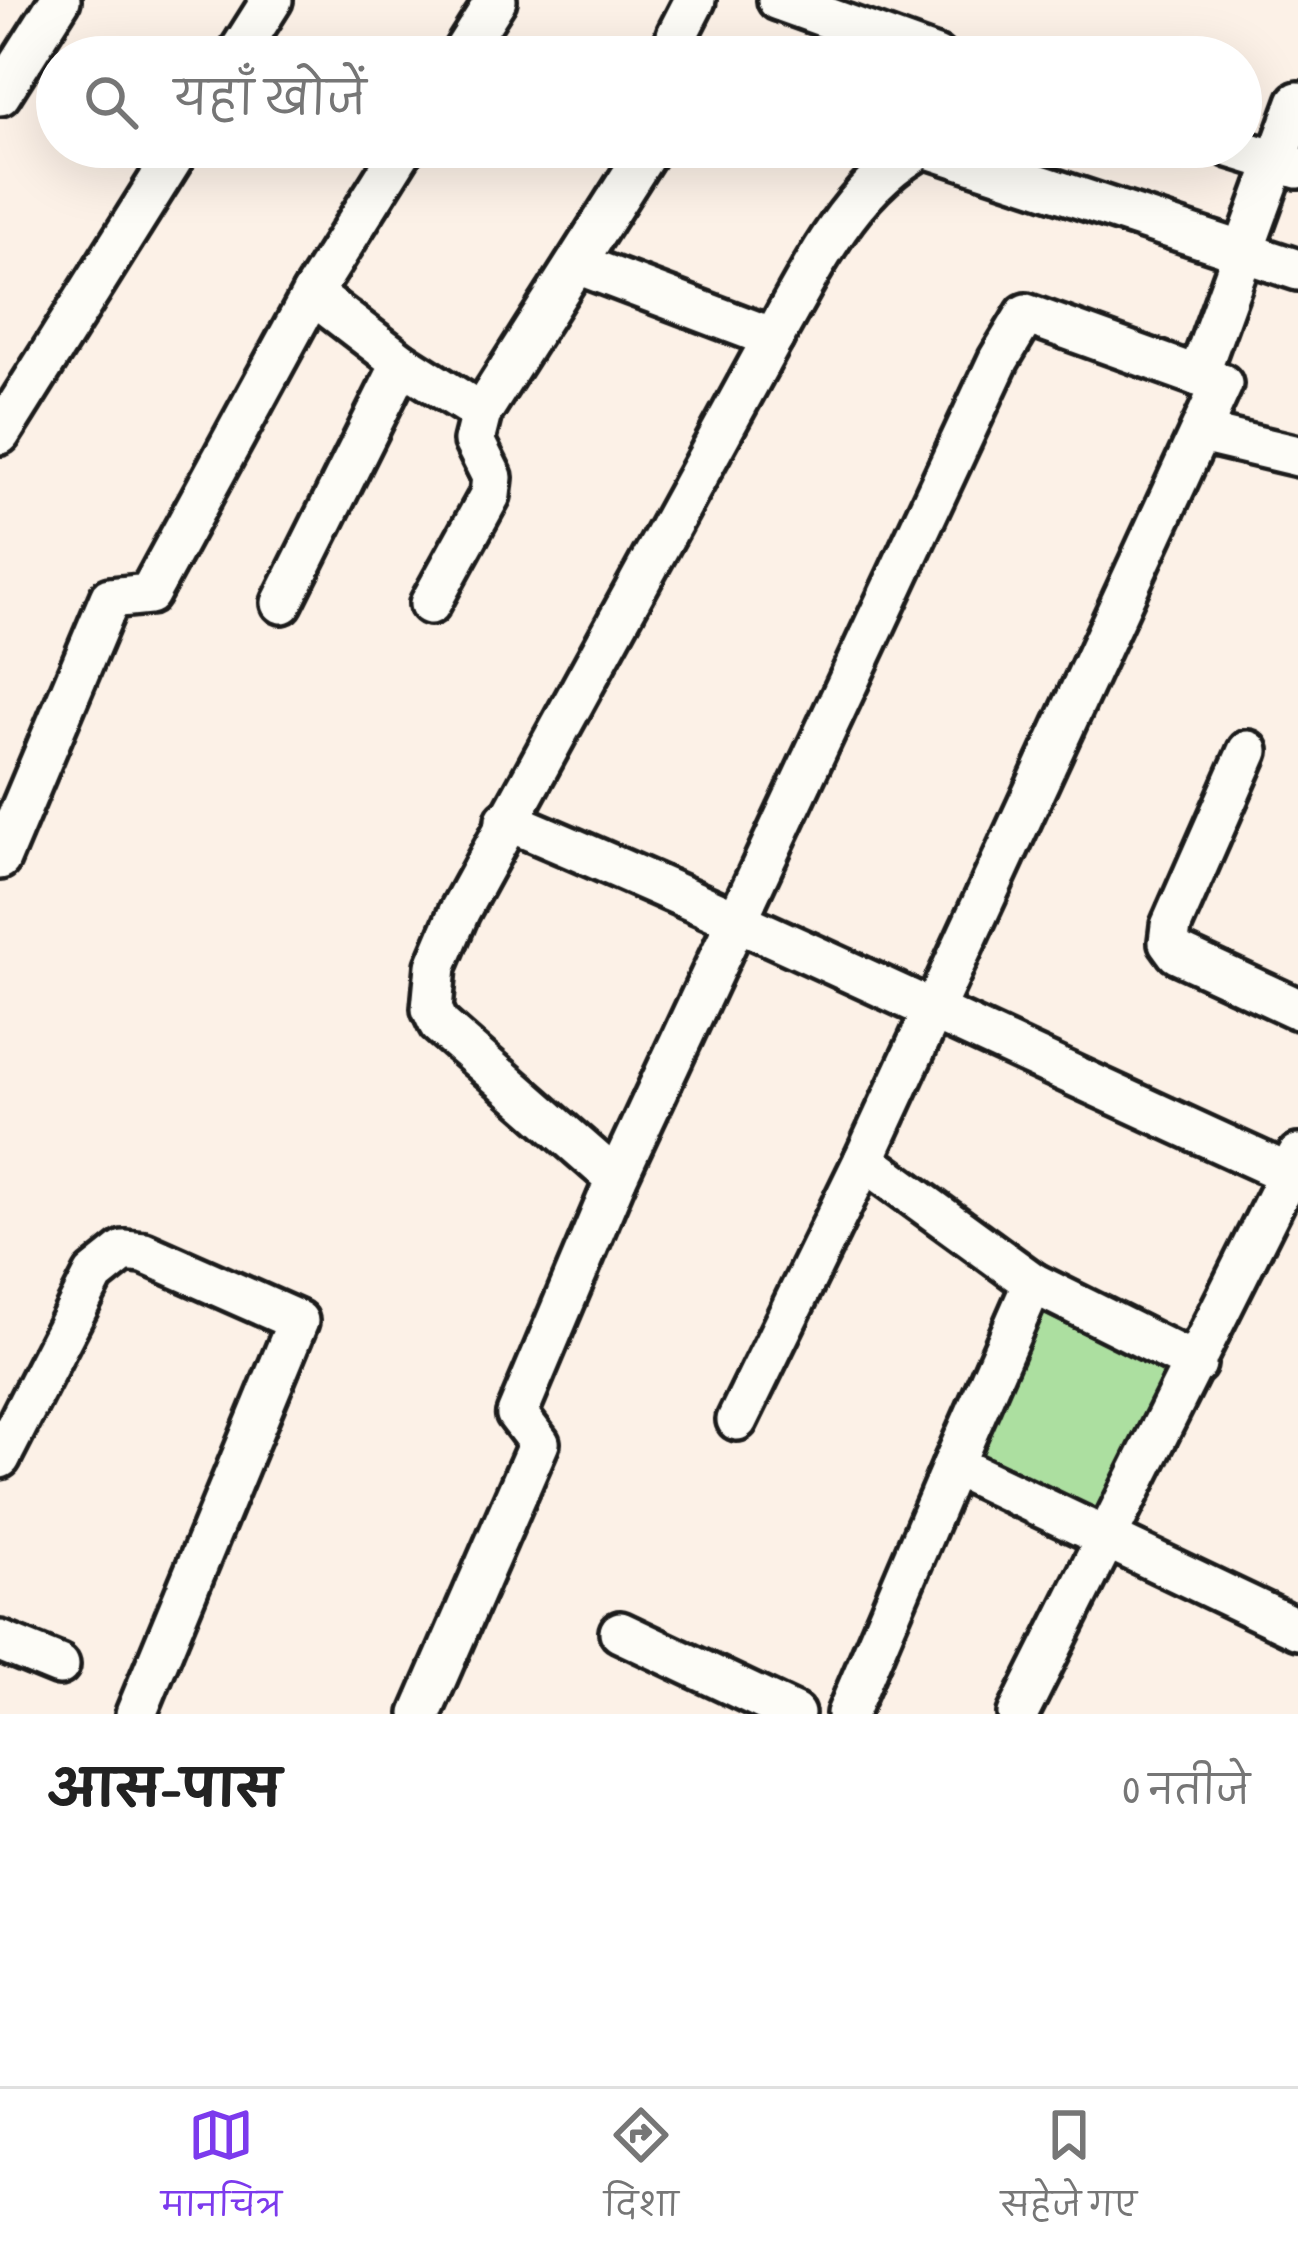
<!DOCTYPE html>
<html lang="hi">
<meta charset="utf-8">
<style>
:root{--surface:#fff;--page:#f2f2f2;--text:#222;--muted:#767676;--line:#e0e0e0;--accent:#7c3aed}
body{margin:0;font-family:"Patrick Hand","Playpen Sans Deva",sans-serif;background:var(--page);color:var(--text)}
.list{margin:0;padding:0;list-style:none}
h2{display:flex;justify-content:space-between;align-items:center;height:156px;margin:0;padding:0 48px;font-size:51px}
h2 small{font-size:39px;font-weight:400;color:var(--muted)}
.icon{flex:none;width:66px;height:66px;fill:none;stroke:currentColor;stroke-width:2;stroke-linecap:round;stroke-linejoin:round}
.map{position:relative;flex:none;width:1298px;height:1714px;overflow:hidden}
.search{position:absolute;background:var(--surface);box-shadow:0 12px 48px #0002;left:36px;right:36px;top:36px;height:132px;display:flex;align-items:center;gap:30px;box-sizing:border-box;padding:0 42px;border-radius:66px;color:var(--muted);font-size:45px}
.sheet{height:372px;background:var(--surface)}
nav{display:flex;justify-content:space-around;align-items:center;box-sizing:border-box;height:168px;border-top:3px solid var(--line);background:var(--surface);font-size:33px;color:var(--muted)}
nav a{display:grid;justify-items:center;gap:6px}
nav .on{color:var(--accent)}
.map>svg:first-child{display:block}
</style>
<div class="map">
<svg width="1298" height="1714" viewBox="0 0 1298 1714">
<rect width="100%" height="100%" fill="#fcf1e7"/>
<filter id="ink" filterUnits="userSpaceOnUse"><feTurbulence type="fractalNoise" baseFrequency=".00833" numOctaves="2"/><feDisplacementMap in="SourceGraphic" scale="24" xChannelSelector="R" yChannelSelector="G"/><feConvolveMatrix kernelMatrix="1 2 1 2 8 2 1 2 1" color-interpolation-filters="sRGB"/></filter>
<g filter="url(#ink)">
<path fill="#acdfa0" stroke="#647e5e" stroke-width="3" d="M 1036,1310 L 1171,1375 L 1096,1515 L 972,1460 Z"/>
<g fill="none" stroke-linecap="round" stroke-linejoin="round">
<defs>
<g id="minor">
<path d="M 778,0 L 936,57"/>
<path d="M 236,57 L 272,0"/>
<path d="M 460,57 L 496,0"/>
<path d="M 687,57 L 677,35 L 695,0"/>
<path d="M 0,95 L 60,0"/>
<path d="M 925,147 L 1298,270"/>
<path d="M 1230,147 L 1298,168"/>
<path d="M 580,265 L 773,338 L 459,912 L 436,966 L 432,1009 L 439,1024 L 616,1179"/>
<path d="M 312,294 L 402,363 L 481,413"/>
<path d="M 773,338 C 813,268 851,185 924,147"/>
<path d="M 1201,433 L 1298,456"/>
<path d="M 0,434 L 180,147"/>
<path d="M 282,603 L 402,363"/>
<path d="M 430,604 L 490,495 L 492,477 L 474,441 L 481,413 L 650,147"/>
<path d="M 1248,751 L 1171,926 L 1169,942 L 1177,953 L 1298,1009"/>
<path d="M 506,820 C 773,932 1034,1059 1298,1178"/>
<path d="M 0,859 L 110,598 L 149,594 L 312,294 L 404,147"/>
<path d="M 864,1160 L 1033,1283"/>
<path d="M 1196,1364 L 1033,1283 L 953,1465 L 1298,1629"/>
<path d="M 737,1420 L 864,1160 L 1222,384 L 1198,376 L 1298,102"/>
<path d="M 0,1458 L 94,1275 L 124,1251 L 144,1253 L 298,1321 L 136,1714"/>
<path d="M 620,1632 L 794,1714"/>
<path d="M 0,1641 L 59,1665"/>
<path d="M 421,1714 L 539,1443 L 517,1414 L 616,1179 L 999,359 L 1026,314 L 1198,376"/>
<path d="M 847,1714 L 953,1465"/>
<path d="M 1018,1714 L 1298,1155"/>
</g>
</defs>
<use href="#minor" stroke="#1c1c1c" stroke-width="48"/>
<use href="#minor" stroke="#fdfcf7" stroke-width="39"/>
</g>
</g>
</svg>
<div class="search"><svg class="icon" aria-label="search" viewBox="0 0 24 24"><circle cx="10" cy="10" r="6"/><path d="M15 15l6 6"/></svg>यहाँ खोजें</div>
</div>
<section class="sheet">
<h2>आस-पास<small>0 नतीजे</small></h2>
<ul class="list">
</ul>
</section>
<nav>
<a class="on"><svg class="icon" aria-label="map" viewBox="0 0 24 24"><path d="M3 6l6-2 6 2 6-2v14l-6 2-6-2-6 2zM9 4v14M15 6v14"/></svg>मानचित्र</a>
<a><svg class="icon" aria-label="directions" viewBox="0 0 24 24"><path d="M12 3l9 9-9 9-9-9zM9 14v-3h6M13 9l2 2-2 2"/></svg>दिशा</a>
<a><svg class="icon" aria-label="saved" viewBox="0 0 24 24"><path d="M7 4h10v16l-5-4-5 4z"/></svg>सहेजे गए</a>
</nav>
